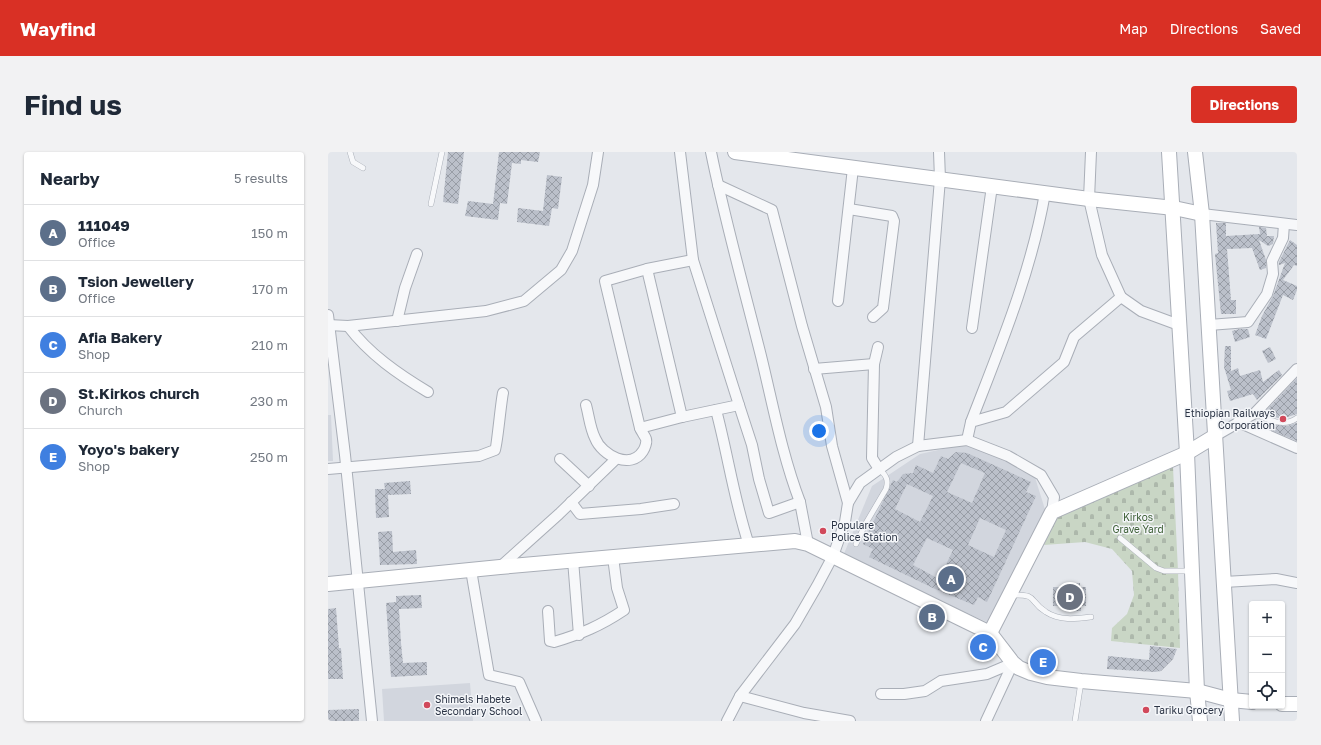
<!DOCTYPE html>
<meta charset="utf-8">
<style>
:root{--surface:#fff;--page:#f2f2f3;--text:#1f2937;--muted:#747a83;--line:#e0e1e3;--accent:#d93025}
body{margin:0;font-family:"Golos Text",sans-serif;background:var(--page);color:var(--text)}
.controls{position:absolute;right:12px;bottom:12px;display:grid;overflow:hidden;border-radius:4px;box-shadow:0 1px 3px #0004}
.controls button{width:36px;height:36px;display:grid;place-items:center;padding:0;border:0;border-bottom:1px solid var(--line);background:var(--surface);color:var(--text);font:20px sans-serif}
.you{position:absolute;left:491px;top:279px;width:14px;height:14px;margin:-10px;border:3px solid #fff;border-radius:50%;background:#1a73e8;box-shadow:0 0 0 6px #1a73e833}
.badge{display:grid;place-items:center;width:26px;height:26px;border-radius:50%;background:var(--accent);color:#fff;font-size:13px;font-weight:700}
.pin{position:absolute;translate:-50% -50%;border:2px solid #fff;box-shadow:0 1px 4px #0006}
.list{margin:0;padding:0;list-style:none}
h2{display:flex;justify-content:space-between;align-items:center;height:52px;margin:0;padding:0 16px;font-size:17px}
h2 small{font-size:13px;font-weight:400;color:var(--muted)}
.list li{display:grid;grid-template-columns:26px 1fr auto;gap:12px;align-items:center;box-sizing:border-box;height:56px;padding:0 16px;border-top:1px solid var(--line)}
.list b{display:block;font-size:15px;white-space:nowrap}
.list p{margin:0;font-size:13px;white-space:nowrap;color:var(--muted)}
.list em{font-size:13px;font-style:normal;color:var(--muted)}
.icon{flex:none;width:22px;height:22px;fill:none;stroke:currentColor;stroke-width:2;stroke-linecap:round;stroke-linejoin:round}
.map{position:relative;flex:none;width:969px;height:569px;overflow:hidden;border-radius:4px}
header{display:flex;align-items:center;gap:24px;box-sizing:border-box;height:56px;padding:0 20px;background:var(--accent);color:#fff}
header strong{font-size:19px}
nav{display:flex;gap:22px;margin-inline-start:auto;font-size:14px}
.intro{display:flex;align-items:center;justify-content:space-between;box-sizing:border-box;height:96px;padding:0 24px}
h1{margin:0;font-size:28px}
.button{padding:10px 18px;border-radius:4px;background:var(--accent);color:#fff;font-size:14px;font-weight:700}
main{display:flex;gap:24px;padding:0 24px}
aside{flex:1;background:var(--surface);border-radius:4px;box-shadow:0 1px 3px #0004}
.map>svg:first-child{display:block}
</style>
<header>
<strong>Wayfind</strong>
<nav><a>Map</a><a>Directions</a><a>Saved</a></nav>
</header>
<div class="intro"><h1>Find us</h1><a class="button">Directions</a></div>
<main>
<aside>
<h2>Nearby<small>5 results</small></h2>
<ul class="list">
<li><span class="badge" style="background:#5c6f8a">A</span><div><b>111049</b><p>Office</p></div><em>150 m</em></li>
<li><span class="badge" style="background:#5c6f8a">B</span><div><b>Tsion Jewellery</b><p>Office</p></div><em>170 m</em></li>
<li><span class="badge" style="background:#3f7fe0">C</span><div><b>Afia Bakery</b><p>Shop</p></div><em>210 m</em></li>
<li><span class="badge" style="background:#6b7280">D</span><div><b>St.Kirkos church</b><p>Church</p></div><em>230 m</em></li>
<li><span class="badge" style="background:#3f7fe0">E</span><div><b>Yoyo's bakery</b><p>Shop</p></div><em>250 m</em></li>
</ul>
</aside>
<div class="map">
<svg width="969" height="569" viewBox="0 0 969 569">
<defs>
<pattern id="cemetery-stones" width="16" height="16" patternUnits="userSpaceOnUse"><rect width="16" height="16" fill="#c9d6c5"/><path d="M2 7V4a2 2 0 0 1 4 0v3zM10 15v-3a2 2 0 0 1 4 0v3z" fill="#adb8ab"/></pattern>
<pattern id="building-cross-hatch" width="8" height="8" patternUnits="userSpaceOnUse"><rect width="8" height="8" fill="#bbc0ca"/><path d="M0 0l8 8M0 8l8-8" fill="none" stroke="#989da6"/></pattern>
</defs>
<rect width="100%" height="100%" fill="#e4e7ec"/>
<g fill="#d2d6de">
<path d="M 0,263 L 3,263 L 5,309 L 0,309 Z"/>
<path d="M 642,291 L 706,322 L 719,364 L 663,472 L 515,404 L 544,334 L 592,302 Z"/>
<path d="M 142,531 L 145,569 L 56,569 L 54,537 Z"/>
</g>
<path fill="url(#cemetery-stones)" d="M 845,315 L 850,419 L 852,496 L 783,489 L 784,476 L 799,462 L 806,443 L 804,419 L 784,397 L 757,390 L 716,393 L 729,366 Z"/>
<g fill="url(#building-cross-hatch)" fill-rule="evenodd">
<path d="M 120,0 L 136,0 L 130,52 L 115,50 Z"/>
<path d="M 171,0 L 212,0 L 210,10 L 193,8 L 193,12 L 184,11 L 179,52 L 172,51 L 170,68 L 137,64 L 140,49 L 165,52 Z"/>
<path d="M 219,23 L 234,25 L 230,57 L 224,56 L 221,74 L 189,70 L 190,56 L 215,59 Z"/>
<path d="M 888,71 L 898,71 L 898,84 L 932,82 L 931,75 L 938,76 L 939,84 L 946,84 L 945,92 L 940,94 L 931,88 L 938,108 L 938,116 L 932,118 L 924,96 L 899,97 L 903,148 L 908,148 L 908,162 L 893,162 L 887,102 L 890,101 Z"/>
<path d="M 962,88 L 969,93 L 969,114 L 966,113 L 955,128 L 969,134 L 969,138 L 965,148 L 955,143 L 938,187 L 927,183 L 934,164 L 945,144 L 957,111 L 951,113 L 951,110 Z"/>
<path d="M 911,177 L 920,177 L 922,185 L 907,190 L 904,179 Z"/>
<path d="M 897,194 L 903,194 L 903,219 L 910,216 L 912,224 L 932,218 L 935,230 L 951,218 L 954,223 L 929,248 L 925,242 L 902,249 L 899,239 L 903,238 L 896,215 Z"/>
<path d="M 942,195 L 948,207 L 940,211 L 934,199 Z"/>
<path d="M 969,226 L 969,262 L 953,267 L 940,263 L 939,258 Z"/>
<path d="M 969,271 L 969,289 L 943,278 L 942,272 L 959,274 Z"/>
<path d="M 628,300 L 639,301 L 703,330 L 698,340 L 708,344 L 659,450 L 650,445 L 646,453 L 607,437 L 541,405 L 545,397 L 535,392 L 565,328 L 569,330 L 575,322 L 585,321 L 588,313 L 605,321 L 613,304 L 620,307 ZM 633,311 L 657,321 L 644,351 L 619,340 ZM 579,332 L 605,344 L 592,370 L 567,357 ZM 652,366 L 678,378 L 666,405 L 640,393 ZM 599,386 L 625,398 L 611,427 L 585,413 Z"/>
<path d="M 82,329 L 83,342 L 60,343 L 61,365 L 48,366 L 47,337 L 57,337 L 56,331 Z"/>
<path d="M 64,379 L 65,400 L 88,398 L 89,412 L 52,413 L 50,380 Z"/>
<path d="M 740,431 L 752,431 L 752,435 L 758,435 L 758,454 L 753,454 L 753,459 L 742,459 L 742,454 L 725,454 L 725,435 L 740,435 Z"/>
<path d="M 93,443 L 94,456 L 71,457 L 73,491 L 75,511 L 99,510 L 99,523 L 63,525 L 58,451 L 68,450 L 68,444 Z"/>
<path d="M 8,456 L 11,496 L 13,496 L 15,527 L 0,527 L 0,457 Z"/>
<path d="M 822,494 L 849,497 L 845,507 L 833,519 L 827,520 L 779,517 L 780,504 L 821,508 Z"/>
<path d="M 31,557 L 31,569 L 0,569 L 0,558 Z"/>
</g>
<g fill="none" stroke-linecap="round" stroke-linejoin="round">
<defs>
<g id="lane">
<path d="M 22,0 L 25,10 L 35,16"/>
<path d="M 103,52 L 114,0"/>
<path d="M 927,261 C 939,268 956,276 969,266"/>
<path d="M 792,386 L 828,416 L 836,419 L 864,419"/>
<path d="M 528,392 L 538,371 L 558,337 C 561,328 558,323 551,317"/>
<path d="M 684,443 C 711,442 700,449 718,460 C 732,469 747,467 763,465"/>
<path d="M 747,569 L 753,530"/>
</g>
<g id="street">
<path d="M 383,0 C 397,69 416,136 433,204 C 445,253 454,303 472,350"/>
<path d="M 390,33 L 444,58 L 474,174 L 498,255 L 504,294 L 520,351"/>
<path d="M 521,57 L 564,64 L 566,69 L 555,156 L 545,165"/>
<path d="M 874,62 L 969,73"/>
<path d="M 319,117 L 354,265"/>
<path d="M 793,145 L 813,159 L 851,173"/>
<path d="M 510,149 L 525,16"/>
<path d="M 0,163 L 17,303 L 44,569"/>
<path d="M 69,169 L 77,136 L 89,102"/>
<path d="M 0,173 L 20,174 L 158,159 L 196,149 L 233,118 L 244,99 L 265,33 L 270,0"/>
<path d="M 881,173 L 920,170 L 939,142 L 945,122 L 944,109 L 955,86 L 956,72"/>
<path d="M 20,174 C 41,202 70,222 100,240"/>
<path d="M 644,176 L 664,34"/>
<path d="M 550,195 L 546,212 L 544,306 L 551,317"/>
<path d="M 486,217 L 546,212"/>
<path d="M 258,253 C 261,264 262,276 267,286 C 274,304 303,318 315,299 C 317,296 319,290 318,287 C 317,284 313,279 312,276 L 277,129 L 319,117 L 365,108"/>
<path d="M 411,253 L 424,293 L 431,327 L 441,361 L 472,350 L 480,392"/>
<path d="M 388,258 C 400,303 406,348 421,393"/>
<path d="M 643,270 C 672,195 703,121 717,41"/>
<path d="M 910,270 L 969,296"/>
<path d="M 312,276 L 354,265 L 411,253 L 365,108 L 352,0"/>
<path d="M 887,284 L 927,261 L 969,217"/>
<path d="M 639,288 L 643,270 L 678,260 L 736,210 L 746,185 L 793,145 L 774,103 L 761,47 L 763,0"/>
<path d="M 590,294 L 612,27 L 611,0"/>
<path d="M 232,307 L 261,334"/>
<path d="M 0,317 L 151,304 L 167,298 C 169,295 173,249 175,241"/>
<path d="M 243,350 L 252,362 L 313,357 L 346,352"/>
<path d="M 245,408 L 251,483"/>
<path d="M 172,415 L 231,362 L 288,307"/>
<path d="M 143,418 L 161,523 L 191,530 L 208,569"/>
<path d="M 896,430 L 948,427 L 969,431"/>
<path d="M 220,459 L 222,489 L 226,490 C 253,482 272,474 296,458 L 289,436 L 285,405"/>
<path d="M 553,542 L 576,542 L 597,539 L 613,529 L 659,522 L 685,511"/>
<path d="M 412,544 L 476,561 L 522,569"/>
<path d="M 399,569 L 412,544 L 467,472 L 489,434 L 505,404 L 517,370 L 520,351 L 532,331 L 568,305 L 590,294 L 639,288 L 680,304 L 713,323 L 726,345 L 724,360"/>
<path d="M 658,569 L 685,511"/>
</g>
<g id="secondary">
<path d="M 407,0 L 761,47 L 846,56 L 874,62"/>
<path d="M 841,0 L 859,301 L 869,539 L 872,569"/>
<path d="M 867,0 L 874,62 L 904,569"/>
<path d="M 0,432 L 172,415 L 467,389 L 480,392 L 662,481 L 685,511 L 691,516 L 703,521 L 719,525 L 753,529 L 869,539 L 903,548 L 924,550"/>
<path d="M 662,481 L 724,360 L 859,301 L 887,284"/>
<path d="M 954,552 L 969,552"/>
</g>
</defs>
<use href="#lane" stroke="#a9aeb7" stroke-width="6"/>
<use href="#street" stroke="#a9aeb7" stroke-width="12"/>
<use href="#secondary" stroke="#a9aeb7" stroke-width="16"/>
<use href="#lane" stroke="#f7f8fa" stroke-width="5"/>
<use href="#street" stroke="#f7f8fa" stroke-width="10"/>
<use href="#secondary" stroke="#fff" stroke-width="14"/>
</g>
<g fill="#d1495b" stroke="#f4f6f9" stroke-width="1.5">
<circle cx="955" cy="267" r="4"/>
<circle cx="495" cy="379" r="4"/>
<circle cx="99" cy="553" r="4"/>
<circle cx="818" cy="558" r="4"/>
</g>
<g text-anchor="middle" stroke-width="3" stroke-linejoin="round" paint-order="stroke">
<g font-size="10" fill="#2b3445" stroke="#f4f6f9" text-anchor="start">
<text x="947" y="265" text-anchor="end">Ethiopian Railways<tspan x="947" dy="12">Corporation</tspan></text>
<text x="503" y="377">Populare<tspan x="503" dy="12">Police Station</tspan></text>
<text x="107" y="551">Shimels Habete<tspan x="107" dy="12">Secondary School</tspan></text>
<text x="826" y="562">Tariku Grocery</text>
</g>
<g font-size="10" fill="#3f6138" stroke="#f4f6f9">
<text x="810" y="369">Kirkos<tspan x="810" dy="12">Grave Yard</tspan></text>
</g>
</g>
</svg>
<div class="controls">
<button>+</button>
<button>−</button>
<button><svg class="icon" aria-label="locate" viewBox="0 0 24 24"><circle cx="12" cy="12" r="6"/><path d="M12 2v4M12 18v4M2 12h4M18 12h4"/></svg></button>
</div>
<div class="you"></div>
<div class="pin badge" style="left:623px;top:427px;background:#5c6f8a">A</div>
<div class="pin badge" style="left:604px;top:465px;background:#5c6f8a">B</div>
<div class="pin badge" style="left:655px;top:495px;background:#3f7fe0">C</div>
<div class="pin badge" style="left:742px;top:445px;background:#6b7280">D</div>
<div class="pin badge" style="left:715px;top:510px;background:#3f7fe0">E</div>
</div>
</main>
